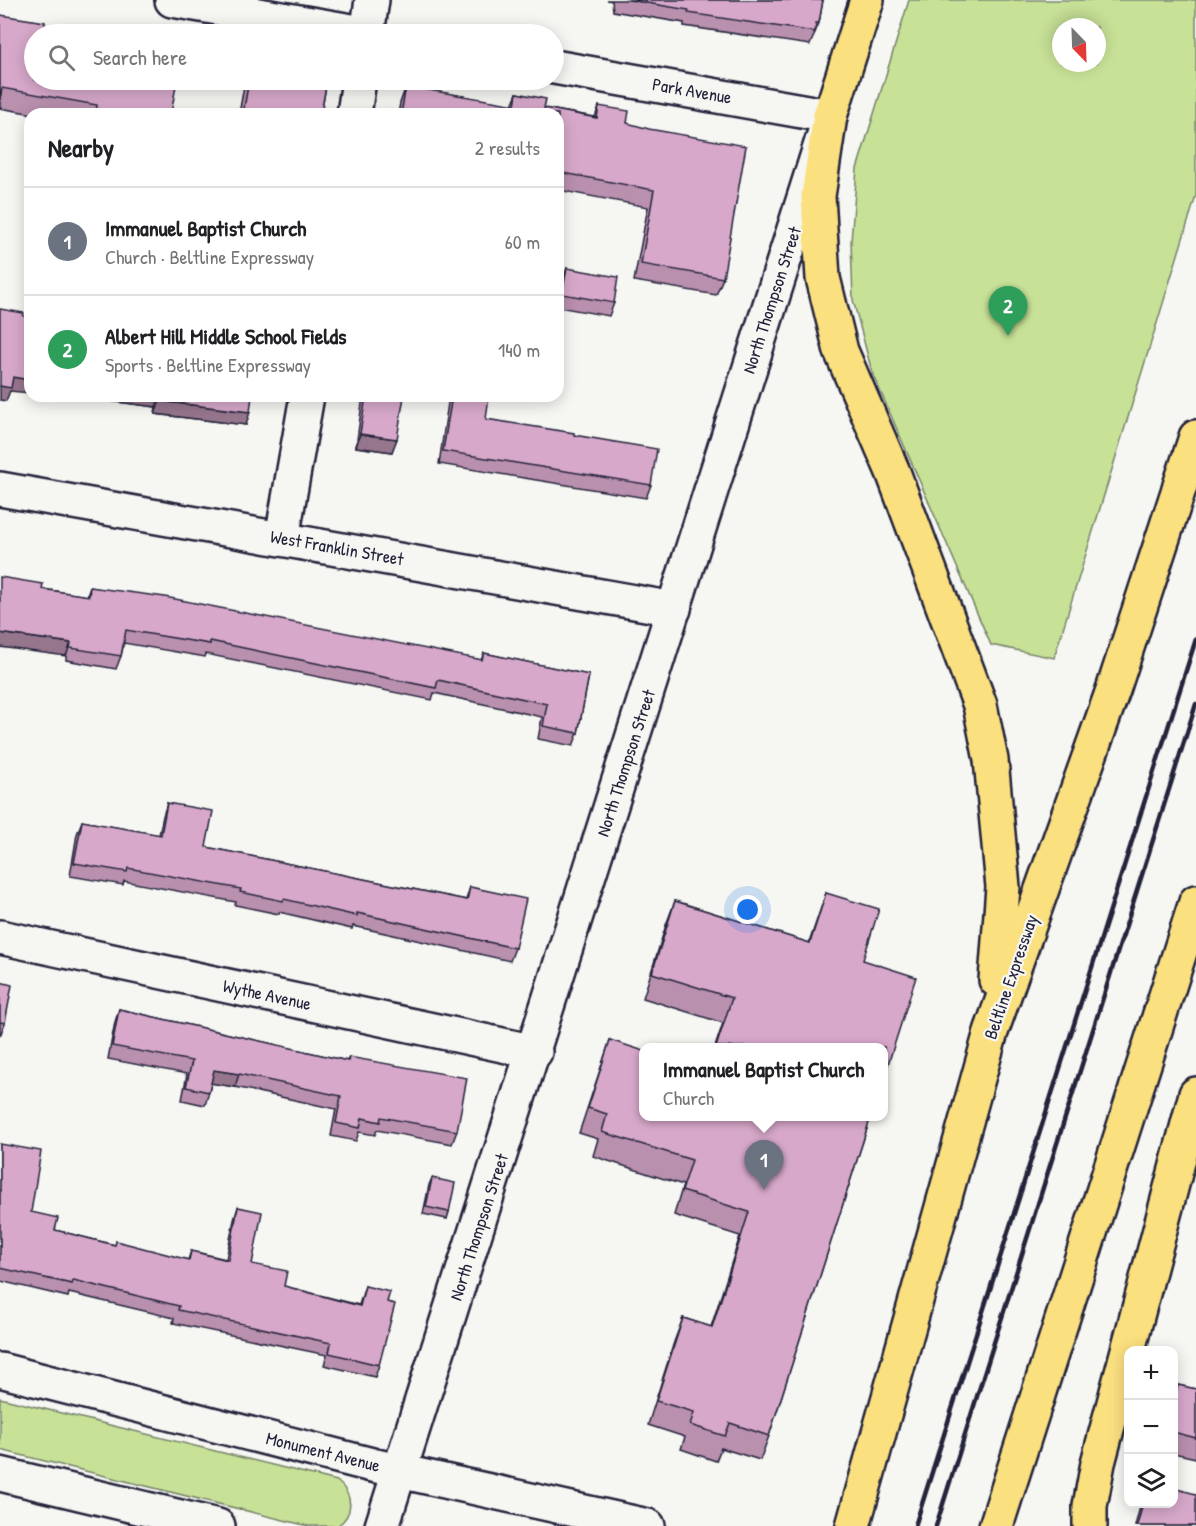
<!DOCTYPE html>
<meta charset="utf-8">
<style>
:root{--surface:#fff;--page:#f2f2f2;--text:#202124;--muted:#757577;--line:#e0e0e0;--accent:#1a73e8}
body{margin:0;font-family:"Patrick Hand",sans-serif;background:var(--page);color:var(--text)}
.controls{position:absolute;right:18px;bottom:18px;display:grid;overflow:hidden;border-radius:12px;box-shadow:0 3px 15px #0003}
.controls button{width:54px;height:54px;display:grid;place-items:center;padding:0;border:0;border-bottom:2px solid var(--line);background:var(--surface);color:var(--text);font:30px sans-serif}
.compass{position:absolute;left:1052px;top:18px;width:54px;height:54px;border-radius:50%;background:var(--surface);box-shadow:0 3px 15px #0003;rotate:157deg}
.you{position:absolute;left:748px;top:910px;width:21px;height:21px;margin:-15px;border:4px solid #fff;border-radius:50%;background:#1a73e8;box-shadow:0 0 0 9px #1a73e833}
.badge{display:grid;place-items:center;width:39px;height:39px;border-radius:50%;background:var(--accent);color:#fff;font-size:20px;font-weight:700}
.pin{position:absolute;translate:-50% -50px;filter:drop-shadow(0 2px 3px #0008)}
.pin::after{content:'';position:absolute;top:32px;width:21px;height:18px;background:inherit;clip-path:polygon(0 0,100% 0,50% 100%)}
.popup{position:absolute;left:639px;top:1043px;width:249px;height:78px;box-sizing:border-box;display:grid;place-content:center;border-radius:12px;background:var(--surface);filter:drop-shadow(0 2px 4px #0005);font-size:20px;white-space:nowrap;color:var(--muted)}
.popup b{font-size:22px;color:var(--text)}
.popup::after{content:'';position:absolute;left:50%;top:100%;margin-left:-12px;border:12px solid transparent;border-top-color:var(--surface)}
.list{margin:0;padding:0;list-style:none}
h2{display:flex;justify-content:space-between;align-items:center;height:78px;margin:0;padding:0 24px;font-size:26px}
h2 small{font-size:20px;font-weight:400;color:var(--muted)}
.list li{display:grid;grid-template-columns:39px 1fr auto;gap:18px;align-items:center;box-sizing:border-box;height:108px;padding:0 24px;border-top:2px solid var(--line)}
.list b{display:block;font-size:22px;white-space:nowrap}
.list p{margin:0;font-size:20px;white-space:nowrap;color:var(--muted)}
.list em{font-size:20px;font-style:normal;color:var(--muted)}
.icon{flex:none;width:33px;height:33px;fill:none;stroke:currentColor;stroke-width:2;stroke-linecap:round;stroke-linejoin:round}
.map{position:relative;flex:none;width:1196px;height:1526px;overflow:hidden}
.search{position:absolute;background:var(--surface);box-shadow:0 3px 15px #0003;left:24px;top:24px;width:540px;height:66px;display:flex;align-items:center;gap:15px;box-sizing:border-box;padding:0 21px;border-radius:33px;color:var(--muted);font-size:22px}
.panel{position:absolute;background:var(--surface);box-shadow:0 3px 15px #0003;left:24px;top:108px;width:540px;height:294px;border-radius:18px}
.map>svg:first-child{display:block}
</style>
<div class="map">
<svg width="1196" height="1526" viewBox="0 0 1196 1526">
<rect width="100%" height="100%" fill="#f6f6f2"/>
<filter id="ink" filterUnits="userSpaceOnUse"><feTurbulence type="fractalNoise" baseFrequency=".0167" numOctaves="2"/><feDisplacementMap in="SourceGraphic" scale="12" xChannelSelector="R" yChannelSelector="G"/><feConvolveMatrix kernelMatrix="1 2 1 2 8 2 1 2 1" color-interpolation-filters="sRGB"/></filter>
<g filter="url(#ink)">
<g fill="#c7e197" stroke="#748269" stroke-width="1.5" fill-rule="evenodd">
<path d="M 909,0 L 1196,0 L 1196,196 L 1054,658 L 991,645 L 872,372 L 853,300 L 851,241 L 857,169 ZM 1061,27 L 1097,27 L 1097,63 L 1061,63 Z"/>
<path d="M 0,1398 L 337,1481 C 353,1494 355,1514 337,1526 L 308,1526 L 0,1450 Z"/>
</g>
<g fill="none" stroke-linecap="round" stroke-linejoin="round">
<defs>
<g id="minor">
<path d="M 172,0 L 369,34"/>
<path d="M 367,34 L 372,0"/>
<path d="M 354,114 L 359,80"/>
<path d="M 0,489 L 674,609"/>
<path d="M 282,538 L 307,396"/>
<path d="M 0,937 L 535,1052"/>
<path d="M 0,1370 L 372,1465 L 648,1526"/>
<path d="M 0,1474 L 218,1526"/>
<path d="M 382,1526 L 830,116 L 554,67"/>
</g>
<path id="major" d="M 830,116 L 867,0"/>
<g id="highway">
<path d="M 830,116 L 818,196 L 823,278 L 841,351 L 893,472 L 980,705 L 991,760 L 1003,887 L 996,980"/>
<path d="M 853,1526 L 991,1032 L 1113,690 L 1196,437"/>
<path d="M 996,1526 L 1196,902"/>
<path d="M 1090,1526 L 1090,1506 L 1098,1463 L 1196,1094"/>
</g>
</defs>
<use href="#minor" stroke="#22223b" stroke-width="38"/>
<use href="#major" stroke="#22223b" stroke-width="38"/>
<use href="#highway" stroke="#22223b" stroke-width="38"/>
<use href="#minor" stroke="#f6f6f2" stroke-width="33"/>
<use href="#major" stroke="#fbe080" stroke-width="33"/>
<use href="#highway" stroke="#fbe080" stroke-width="33"/>
<g stroke="#22223b" stroke-width="4.5">
<path d="M 915,1526 L 1196,639"/>
<path d="M 936,1526 L 1196,704"/>
</g>
</g>
<g fill="#b990ae" stroke="#22223b" stroke-width="1.5">
<path d="M 607,0 L 823,0 L 819,23 L 810,45 L 684,26 L 684,23 L 613,11 L 612,1 Z"/>
<path d="M 0,15 L 45,26 L 171,114 L 33,114 L 0,108 Z"/>
<path d="M 245,80 L 327,80 L 321,114 L 239,114 Z"/>
<path d="M 406,86 L 512,105 L 517,93 L 544,108 L 595,117 L 599,106 L 627,123 L 723,278 L 716,295 L 634,281 L 648,207 L 558,190 L 558,114 L 398,114 L 400,103 Z"/>
<path d="M 567,268 L 614,303 L 609,316 L 558,307 L 562,281 Z"/>
<path d="M 70,396 L 252,396 L 246,425 L 155,414 L 156,407 Z"/>
<path d="M 363,396 L 404,396 L 392,452 L 356,447 Z"/>
<path d="M 449,396 L 452,396 L 486,419 L 651,485 L 646,498 L 439,464 Z"/>
<path d="M 90,587 L 481,660 L 484,653 L 589,675 L 578,733 L 573,746 L 538,739 L 542,717 L 434,693 L 432,700 L 206,654 L 205,657 L 124,643 L 121,656 L 116,669 L 66,660 L 66,656 L 42,589 L 87,596 Z"/>
<path d="M 167,803 L 206,847 L 466,900 L 470,887 L 515,948 L 510,961 L 353,926 L 352,929 L 279,912 L 279,914 L 235,905 L 236,902 L 124,881 L 123,885 L 70,876 L 77,834 L 82,821 L 159,835 L 163,816 Z"/>
<path d="M 826,893 L 863,960 L 884,1047 L 715,1047 L 723,1023 L 643,998 L 666,925 L 675,901 L 809,943 Z"/>
<path d="M 0,982 L 5,1023 L 0,1036 Z"/>
<path d="M 119,1009 L 347,1061 L 349,1057 L 457,1131 L 452,1144 L 377,1130 L 375,1135 L 359,1132 L 356,1141 L 331,1136 L 336,1109 L 235,1087 L 211,1083 L 209,1092 L 205,1105 L 182,1100 L 187,1074 L 108,1059 L 115,1022 Z"/>
<path d="M 610,1040 L 644,1116 L 871,1116 L 769,1436 L 760,1460 L 721,1448 L 716,1461 L 681,1449 L 685,1437 L 648,1425 L 674,1342 L 683,1318 L 711,1327 L 740,1236 L 674,1215 L 683,1185 L 593,1156 L 598,1139 L 579,1133 Z"/>
<path d="M 0,1144 L 31,1212 L 55,1230 L 115,1245 L 188,1260 L 191,1251 L 226,1259 L 234,1220 L 238,1207 L 252,1264 L 284,1286 L 359,1305 L 365,1286 L 387,1302 L 379,1365 L 375,1377 L 324,1365 L 327,1355 L 173,1323 L 174,1318 L 69,1293 L 68,1297 L 0,1281 Z"/>
<path d="M 432,1178 L 449,1212 L 447,1219 L 423,1214 L 429,1185 Z"/>
<path d="M 1178,1385 L 1196,1389 L 1196,1458 L 1173,1453 L 1173,1398 Z"/>
<path d="M 1141,1503 L 1173,1503 L 1196,1526 L 1135,1526 Z"/>
</g>
<g fill="#96768d" stroke="#22223b" stroke-width="1.5">
<path d="M 13,377 L 30,380 L 30,393 L 10,391 L 6,401 L 0,400 L 0,386 Z"/>
<path d="M 70,396 L 160,396 L 156,407 Z"/>
<path d="M 160,401 L 250,412 L 246,425 L 155,414 Z"/>
<path d="M 360,434 L 397,439 L 392,452 L 356,447 Z"/>
<path d="M 0,633 L 71,643 L 66,656 L 0,647 Z"/>
<path d="M 214,1070 L 239,1074 L 235,1087 L 209,1083 Z"/>
</g>
<g fill="#d7a8ca" stroke="#22223b" stroke-width="1.5">
<path d="M 629,0 L 823,0 L 819,23 L 816,23 L 815,32 L 688,13 L 689,10 Z"/>
<path d="M 0,15 L 45,22 L 45,26 L 114,34 L 34,34 L 34,80 L 177,80 L 171,114 L 96,114 L 97,105 L 2,88 L 0,101 Z"/>
<path d="M 132,31 L 156,34 L 131,34 Z"/>
<path d="M 249,80 L 327,80 L 321,114 L 243,114 Z"/>
<path d="M 406,86 L 515,105 L 517,93 L 546,99 L 544,108 L 597,118 L 599,106 L 629,111 L 627,123 L 649,129 L 746,146 L 723,278 L 641,264 L 654,190 L 558,172 L 558,114 L 401,114 Z"/>
<path d="M 567,268 L 618,277 L 614,303 L 562,294 Z"/>
<path d="M 0,309 L 24,313 L 23,316 L 30,317 L 30,380 L 13,377 L 11,388 L 0,386 Z"/>
<path d="M 161,396 L 252,396 L 250,412 L 160,401 Z"/>
<path d="M 366,396 L 404,396 L 397,439 L 360,434 Z"/>
<path d="M 452,396 L 489,396 L 486,419 L 574,433 L 574,435 L 657,449 L 651,485 L 443,451 Z"/>
<path d="M 0,577 L 43,584 L 42,589 L 89,596 L 90,587 L 165,597 L 482,660 L 484,653 L 589,675 L 578,733 L 543,726 L 547,704 L 438,680 L 436,688 L 210,641 L 210,644 L 126,630 L 121,656 L 70,648 L 71,643 L 0,633 Z"/>
<path d="M 167,803 L 213,811 L 206,847 L 467,900 L 470,887 L 526,899 L 515,948 L 357,913 L 357,916 L 284,899 L 283,901 L 240,892 L 241,889 L 128,868 L 127,872 L 74,863 L 82,821 L 161,835 Z"/>
<path d="M 826,893 L 879,909 L 863,960 L 916,977 L 884,1077 L 884,1047 L 716,1047 L 732,998 L 652,973 L 675,901 L 810,943 Z"/>
<path d="M 0,982 L 12,985 L 5,1023 L 0,1022 Z"/>
<path d="M 119,1009 L 348,1061 L 349,1057 L 467,1078 L 457,1131 L 381,1117 L 380,1122 L 362,1118 L 360,1128 L 336,1123 L 341,1096 L 239,1074 L 214,1070 L 209,1092 L 186,1087 L 192,1061 L 112,1046 Z"/>
<path d="M 610,1040 L 644,1051 L 644,1116 L 871,1116 L 769,1436 L 730,1423 L 725,1436 L 690,1425 L 694,1412 L 656,1401 L 683,1318 L 712,1327 L 749,1212 L 682,1191 L 692,1160 L 602,1132 L 607,1114 L 588,1108 Z"/>
<path d="M 0,1144 L 41,1151 L 31,1212 L 58,1218 L 55,1230 L 115,1245 L 116,1241 L 189,1260 L 191,1251 L 228,1260 L 238,1207 L 262,1212 L 252,1264 L 287,1271 L 284,1286 L 360,1306 L 365,1286 L 390,1292 L 387,1302 L 395,1304 L 379,1365 L 329,1353 L 331,1343 L 178,1310 L 179,1306 L 73,1280 L 72,1284 L 0,1268 Z"/>
<path d="M 432,1178 L 455,1183 L 449,1212 L 426,1207 Z"/>
<path d="M 1178,1385 L 1196,1389 L 1196,1438 L 1173,1432 L 1173,1405 Z"/>
<path d="M 1173,1488 L 1196,1494 L 1196,1526 L 1137,1526 L 1143,1503 L 1173,1503 Z"/>
</g>
</g>
<g text-anchor="middle" stroke-width="4.5" stroke-linejoin="round" paint-order="stroke">
<g font-size="18" fill="#22223b" stroke="#f6f6f2">
<text transform="translate(692 91) rotate(10)" y="6">Park Avenue</text>
<text transform="translate(772 300) rotate(-72)" y="6">North Thompson Street</text>
<text transform="translate(337 548) rotate(10)" y="6">West Franklin Street</text>
<text transform="translate(626 763) rotate(-72)" y="6">North Thompson Street</text>
<text transform="translate(1011 977) rotate(-71)" y="6">Beltline Expressway</text>
<text transform="translate(267 995) rotate(12)" y="6">Wythe Avenue</text>
<text transform="translate(479 1227) rotate(-72)" y="6">North Thompson Street</text>
<text transform="translate(323 1452) rotate(14)" y="6">Monument Avenue</text>
</g>
</g>
</svg>
<div class="controls">
<button>+</button>
<button>−</button>
<button><svg class="icon" aria-label="layers" viewBox="0 0 24 24"><path d="M12 4l9 5-9 5-9-5zM3 14l9 5 9-5"/></svg></button>
</div>
<svg class="compass" viewBox="-18 -18 36 36"><path d="M0-13l5 13h-10z" fill="#e53935"/><path d="M0 13l5-13h-10z" fill="#757577"/></svg>
<div class="you"></div>
<div class="pin badge" style="left:764px;top:1190px;background:#6b7280">1</div>
<div class="popup"><b>Immanuel Baptist Church</b>Church</div>
<div class="pin badge" style="left:1008px;top:336px;background:#2e9e5b">2</div>
<div class="search"><svg class="icon" aria-label="search" viewBox="0 0 24 24"><circle cx="10" cy="10" r="6"/><path d="M15 15l6 6"/></svg>Search here</div>
<section class="panel">
<h2>Nearby<small>2 results</small></h2>
<ul class="list">
<li><span class="badge" style="background:#6b7280">1</span><div><b>Immanuel Baptist Church</b><p>Church · Beltline Expressway</p></div><em>60 m</em></li>
<li><span class="badge" style="background:#2e9e5b">2</span><div><b>Albert Hill Middle School Fields</b><p>Sports · Beltline Expressway</p></div><em>140 m</em></li>
</ul>
</section>
</div>
